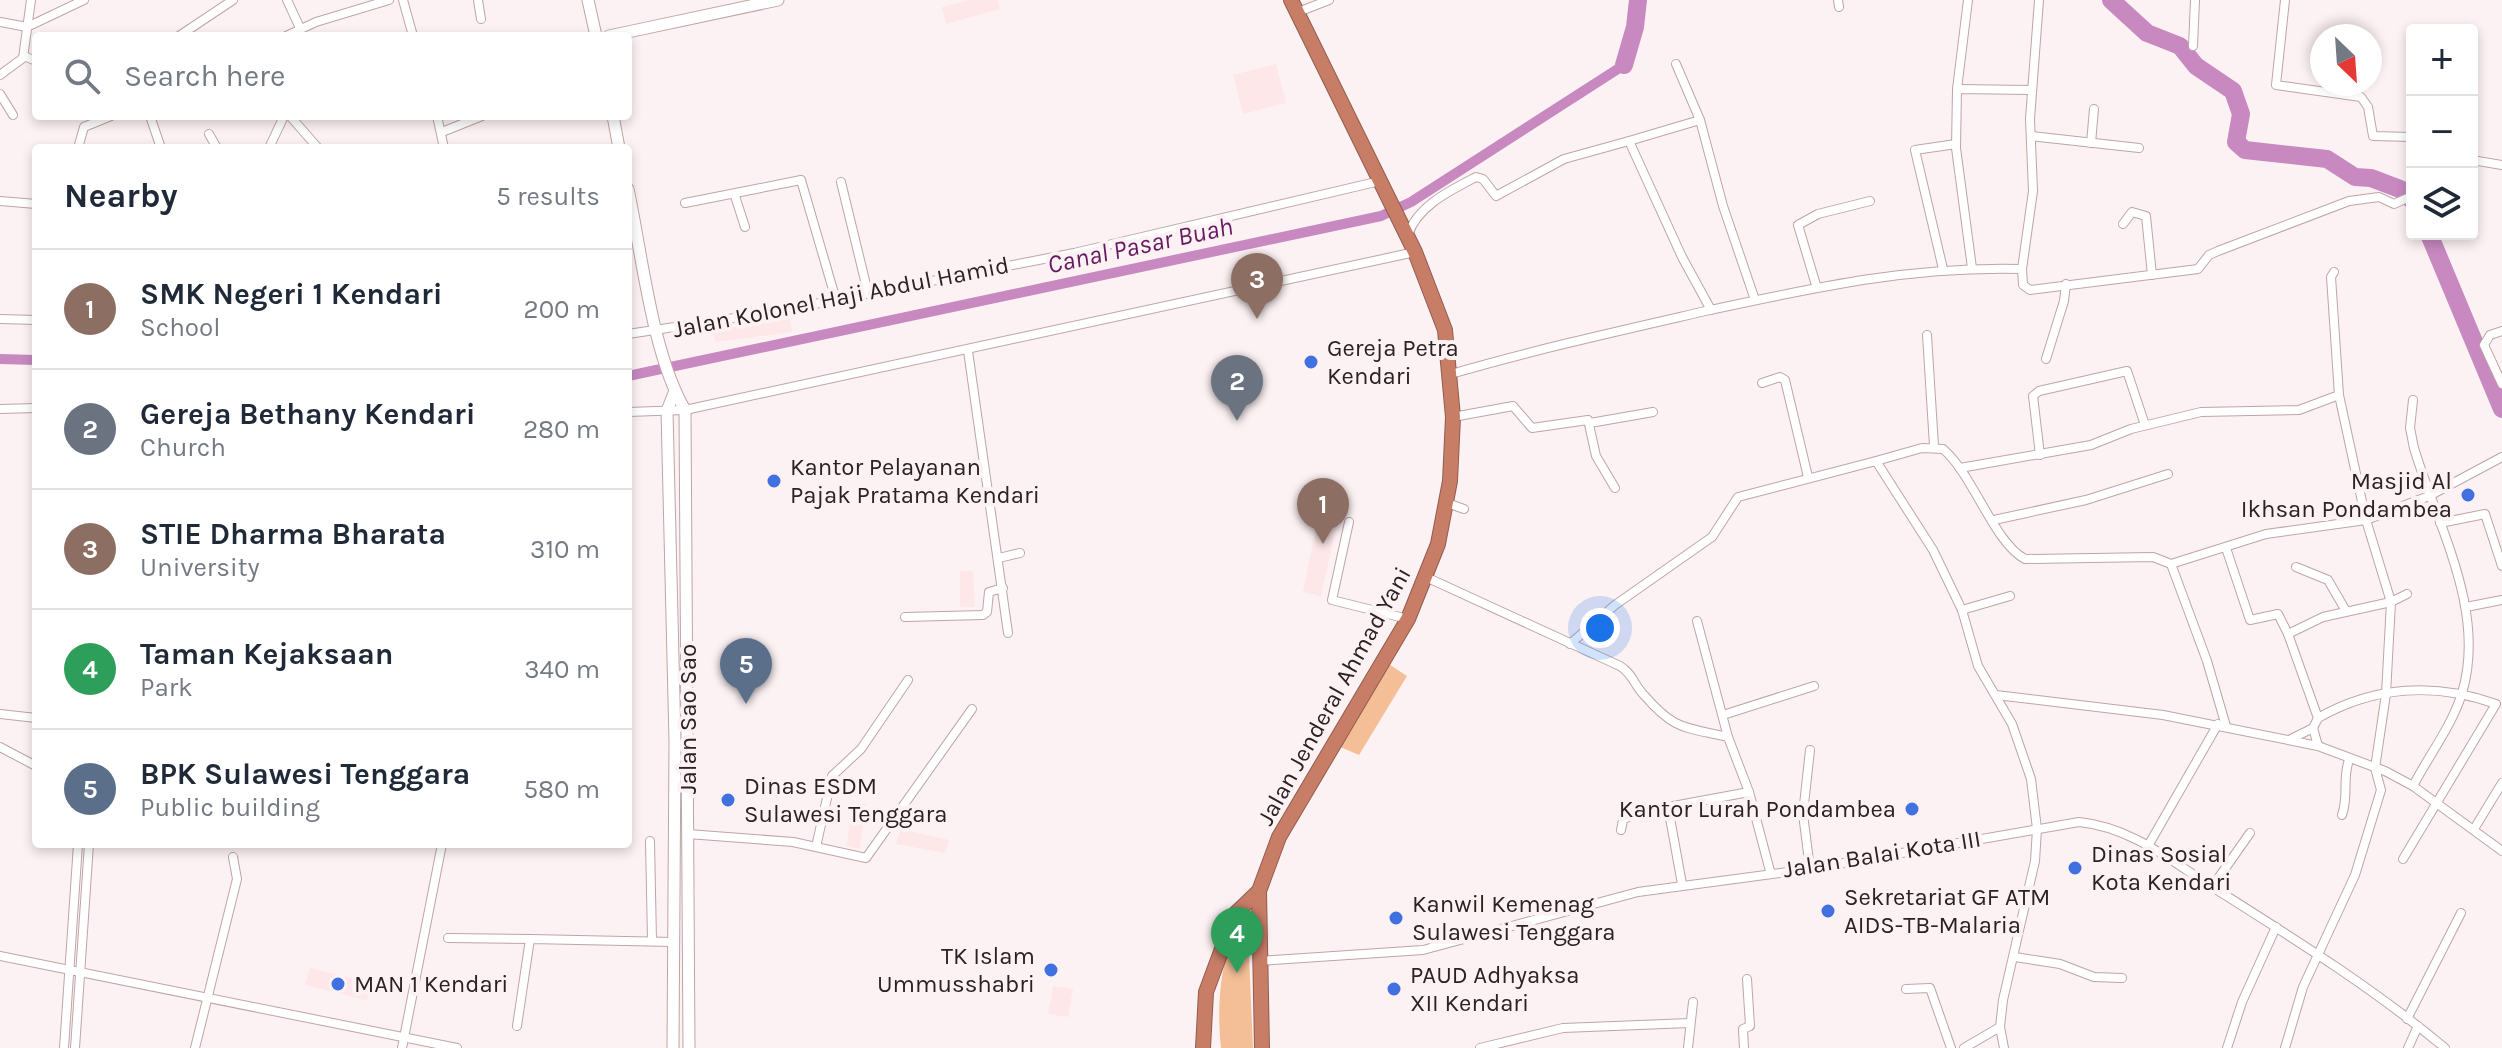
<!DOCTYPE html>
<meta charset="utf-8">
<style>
:root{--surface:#fff;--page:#f6f6f7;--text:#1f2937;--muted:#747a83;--line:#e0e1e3;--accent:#ea580c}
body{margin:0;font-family:Karla,sans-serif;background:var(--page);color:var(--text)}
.controls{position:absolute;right:24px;top:24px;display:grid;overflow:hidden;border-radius:8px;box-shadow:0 4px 12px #0003}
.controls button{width:72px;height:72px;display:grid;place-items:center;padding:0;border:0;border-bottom:2px solid var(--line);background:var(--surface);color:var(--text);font:40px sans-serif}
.compass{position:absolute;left:2310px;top:24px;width:72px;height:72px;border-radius:50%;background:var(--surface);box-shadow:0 4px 12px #0003;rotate:155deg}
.you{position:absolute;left:1600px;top:628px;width:28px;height:28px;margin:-20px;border:6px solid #fff;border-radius:50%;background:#1a73e8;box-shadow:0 0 0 12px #1a73e833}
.badge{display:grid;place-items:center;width:52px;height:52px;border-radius:50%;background:var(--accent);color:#fff;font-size:26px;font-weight:700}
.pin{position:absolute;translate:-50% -66px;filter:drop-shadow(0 2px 4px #0008)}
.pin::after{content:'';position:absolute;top:42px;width:28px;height:24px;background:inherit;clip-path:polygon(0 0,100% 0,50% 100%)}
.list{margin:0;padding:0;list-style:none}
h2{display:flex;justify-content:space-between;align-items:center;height:104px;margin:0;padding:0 32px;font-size:34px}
h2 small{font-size:26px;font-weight:400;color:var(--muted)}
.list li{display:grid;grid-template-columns:52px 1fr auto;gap:24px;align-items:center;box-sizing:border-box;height:120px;padding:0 32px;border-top:2px solid var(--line)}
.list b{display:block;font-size:30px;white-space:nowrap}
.list p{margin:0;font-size:26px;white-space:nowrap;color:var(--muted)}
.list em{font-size:26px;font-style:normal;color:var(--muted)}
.icon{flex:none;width:44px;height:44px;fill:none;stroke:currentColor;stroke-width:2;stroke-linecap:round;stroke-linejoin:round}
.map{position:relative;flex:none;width:2502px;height:1048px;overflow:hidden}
.search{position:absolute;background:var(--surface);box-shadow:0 4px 12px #0003;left:32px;top:32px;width:600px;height:88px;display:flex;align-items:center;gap:20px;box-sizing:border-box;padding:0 28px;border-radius:8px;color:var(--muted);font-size:30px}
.panel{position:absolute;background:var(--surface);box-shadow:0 4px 12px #0003;left:32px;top:144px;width:600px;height:704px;border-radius:8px}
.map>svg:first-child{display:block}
</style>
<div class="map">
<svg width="2502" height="1048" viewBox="0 0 2502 1048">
<rect width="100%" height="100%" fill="#fdf2f3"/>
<g fill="#fde7e8">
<path d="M 969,0 L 998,0 L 1000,9 L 946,24 L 942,7 Z"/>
<path d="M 1276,64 L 1286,103 L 1243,114 L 1233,75 Z"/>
<path d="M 790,319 L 792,332 L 715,342 L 713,330 Z"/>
<path d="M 1323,493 L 1343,496 L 1321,596 L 1303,592 Z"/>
<path d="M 960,571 L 973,571 L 975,607 L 960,607 Z"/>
<path d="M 852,802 L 866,804 L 860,849 L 847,846 Z"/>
<path d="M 901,829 L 949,840 L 945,853 L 896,844 Z"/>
<path d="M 310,968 L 371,983 L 367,1000 L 305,985 Z"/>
<path d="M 1053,986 L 1073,989 L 1068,1017 L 1048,1014 Z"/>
</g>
<g fill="#f4bf96">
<path d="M 1387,663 L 1407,676 L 1359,755 L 1338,746 Z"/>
<path d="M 1243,922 L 1249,955 L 1253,1048 L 1221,1048 C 1217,1010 1218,954 1243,922 Z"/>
</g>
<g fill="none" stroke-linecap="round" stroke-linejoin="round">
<g stroke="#c789c0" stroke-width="10">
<path d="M 0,359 L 36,360"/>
<path d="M 628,376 L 1381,216 L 1411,202 L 1624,65"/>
</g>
<g stroke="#c789c0" stroke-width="18">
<path d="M 2111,0 L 2147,33 L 2180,46 L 2196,66 L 2233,91 L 2241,114 L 2236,142 L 2245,150 L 2327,159 L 2355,177 L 2371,178 L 2400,189 L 2412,200"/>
<path d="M 1624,65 L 1635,27 L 1638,0"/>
<path d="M 2429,234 L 2502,409"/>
</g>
<defs>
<g id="street">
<path d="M 287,0 L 300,28"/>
<path d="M 403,0 L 413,36"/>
<path d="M 478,0 L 481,19"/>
<path d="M 1838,0 L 1839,7"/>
<path d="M 2285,0 L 2276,85 L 2361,97 L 2368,107 L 2373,136 L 2412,137"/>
<path d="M 1298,12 L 1329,0"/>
<path d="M 0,22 L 27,27 L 84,0"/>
<path d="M 179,36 L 233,0"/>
<path d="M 286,36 L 316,22 L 389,0"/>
<path d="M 2193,46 L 2195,0"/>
<path d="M 24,56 L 36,61"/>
<path d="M 1676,64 L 1700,120"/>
<path d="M 0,75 L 23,58 L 31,0"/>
<path d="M 1957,89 L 1968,0"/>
<path d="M 0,94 L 13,115"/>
<path d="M 150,116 L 161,148"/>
<path d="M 290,116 L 318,148"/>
<path d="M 437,116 L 444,148"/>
<path d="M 442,132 L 482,116"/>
<path d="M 209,134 L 217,148"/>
<path d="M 2031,136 L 2139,148"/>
<path d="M 2091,143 L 2094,109"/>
<path d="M 78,148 L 84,127 L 111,116"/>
<path d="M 269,148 L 284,116"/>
<path d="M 2472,160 L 2502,165"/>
<path d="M 841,182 L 868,293"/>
<path d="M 735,196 L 745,227"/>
<path d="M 0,201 L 36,204"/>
<path d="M 685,203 L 801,180 L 836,300"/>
<path d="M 2123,224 L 2132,212 L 2146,216 L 2152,275"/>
<path d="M 1408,235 C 1417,206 1451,190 1476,177 L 1483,179 L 1496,196 L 1564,159 L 1629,141"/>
<path d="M 1972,268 L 1956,148 L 1957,89 L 2031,90"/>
<path d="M 1943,269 L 1915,150 L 1956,144"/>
<path d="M 2022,269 L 2033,191 L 2030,119 L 2039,0"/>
<path d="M 1816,285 L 1798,225 L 1818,214 L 1870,201"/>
<path d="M 1711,310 L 1682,257 L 1629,141 L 1700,120 L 1723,206 L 1755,300"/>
<path d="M 0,319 L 36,320"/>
<path d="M 2502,331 L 2490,335 L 2484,345 L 2502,384"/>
<path d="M 628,334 L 774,312 L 1074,253 L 1380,181"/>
<path d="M 1927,335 L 1934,446"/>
<path d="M 968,351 L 1008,633"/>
<path d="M 2046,359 L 2064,301 L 2066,284"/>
<path d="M 1451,374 C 1537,349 1623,330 1710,310 C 1817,287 1912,266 2022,269 L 2023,285 L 2030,290 L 2198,269 L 2209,255 L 2218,251 L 2349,201 L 2379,197 L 2394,204 L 2412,196"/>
<path d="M 1762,383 L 1780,377 L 1785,380 L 1808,477"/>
<path d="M 2413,400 L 2410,428 L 2414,448 C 2437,525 2487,611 2462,693 C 2452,726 2429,755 2413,786"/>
<path d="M 0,409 L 36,408"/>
<path d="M 628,412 L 685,410 L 1415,252"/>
<path d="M 1453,417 L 1513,406 L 1532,428 L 1588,420 L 1596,456 L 1615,488"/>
<path d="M 1590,423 L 1653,412"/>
<path d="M 2040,455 L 2033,396 L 2039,391 L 2127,371 L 2145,425"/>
<path d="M 1876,461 L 1922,448 L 1943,449 C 1973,474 1994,543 2025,559 L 2153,557 L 2171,564"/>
<path d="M 1960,468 L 2091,445 L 2131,429 L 2201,412 L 2299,410 L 2339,395"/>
<path d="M 1447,503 L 1464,509"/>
<path d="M 1994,520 L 2086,500 L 2168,474"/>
<path d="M 1349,522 L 1332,600 L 1408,619"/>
<path d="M 2440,523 L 2485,514 L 2502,566"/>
<path d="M 2226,548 L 2250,620 L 2278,614 L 2288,634"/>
<path d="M 999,558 L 1020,553"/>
<path d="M 2296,567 L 2328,580 L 2346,611"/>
<path d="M 1428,578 L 1620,666 C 1633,674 1634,685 1644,695 C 1675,731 1685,727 1728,737 L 1749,792 L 1770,871"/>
<path d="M 2466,607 L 2502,600"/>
<path d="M 1962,610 L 2010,596"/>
<path d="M 905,617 L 983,615 L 987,612 L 989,592 L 1003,588"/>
<path d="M 1697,621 L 1728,737"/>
<path d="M 1570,644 L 1615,605 L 1712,537 L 1738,497 L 1876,461 L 1933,550 L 1962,610 L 1978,666 L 2012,724 L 2031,779 L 2037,829 L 2035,861 L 2003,1000 L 2000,1027 L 2004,1048"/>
<path d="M 1996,695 L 2163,715 L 2318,746 L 2385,771 L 2413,786 L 2502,851"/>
<path d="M 0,714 L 36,718"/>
<path d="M 1723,715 L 1814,686"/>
<path d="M 2318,718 C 2374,686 2435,682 2496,704 L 2403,859"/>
<path d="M 2226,726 L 2207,661 L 2171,564 L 2266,534 L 2366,520 L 2429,496 L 2502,457"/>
<path d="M 2291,739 L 2313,728"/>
<path d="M 2318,746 L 2313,728 L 2318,718 L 2288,634 L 2323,617 L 2391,602 L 2407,594"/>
<path d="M 0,747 L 36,766"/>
<path d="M 1810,750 L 1803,814 L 1810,869"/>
<path d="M 2342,815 C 2349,795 2342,779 2349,760"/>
<path d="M 2474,829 L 2502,783"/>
<path d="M 1621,830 L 1623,820 L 1635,813 L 1667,810"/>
<path d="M 688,834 L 793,842 L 866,858 L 972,709"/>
<path d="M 650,841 L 652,941"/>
<path d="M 2148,846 L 2218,724"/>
<path d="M 816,847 L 832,776 L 861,749 L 908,680"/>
<path d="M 1682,884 L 1668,807 L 1749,792"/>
<path d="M 2212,887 L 2250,833"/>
<path d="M 448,938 L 530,939"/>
<path d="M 0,956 L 457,1048"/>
<path d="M 2015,957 L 2060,964 L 2094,977 L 2122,978"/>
<path d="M 1259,961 L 1423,950 L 1638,892 L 1810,869 L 2079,822 C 2131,827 2171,861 2214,888 C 2293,938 2373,988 2445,1048"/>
<path d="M 1906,989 L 1930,988 L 1951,1048"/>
<path d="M 2407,1019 L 2461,913"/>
<path d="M 517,1026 L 530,939 L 673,942"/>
<path d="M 64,1048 L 78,844"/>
<path d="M 75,1048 L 89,844"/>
<path d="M 195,1048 L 237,879 L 233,857"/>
<path d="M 402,1048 L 442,844"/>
<path d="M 1480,1048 L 1563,1028 L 1690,1023"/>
<path d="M 1688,1048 L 1693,1002"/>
<path d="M 1744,1048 L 1743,1029 L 1750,1026 L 1747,979"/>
<path d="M 1964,1048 L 2000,1027"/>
<path d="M 2227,1048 L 2242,1002 L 2276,927"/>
<path d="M 2285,1048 L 2303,987 L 2355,875 L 2381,790 L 2375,768 L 2386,694 L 2391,602 L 2366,520 L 2339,395 L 2331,277 L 2334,272"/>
<path d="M 2408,1048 L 2418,1026"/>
</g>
<g id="secondary">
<path d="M 588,0 L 596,36"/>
<path d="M 609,36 L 778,0"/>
<path d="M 613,116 L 619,148"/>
<path d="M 628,189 C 642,254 652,354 685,410 L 689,1048"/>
<path d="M 673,1048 L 675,741 L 667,411 L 674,393"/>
</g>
<g id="highway">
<path d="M 1259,891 L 1262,1048"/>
<path d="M 1203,1048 L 1206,992 L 1235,914 L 1259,891 L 1279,837 L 1408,619 L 1438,544 L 1450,481 L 1453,417 L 1445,330 L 1415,252 L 1291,0"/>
</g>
</defs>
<use href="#street" stroke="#bea5a6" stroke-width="10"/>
<use href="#secondary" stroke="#bea5a6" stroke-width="13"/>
<use href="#highway" stroke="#915d4f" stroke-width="16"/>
<use href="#street" stroke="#fff" stroke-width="8"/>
<use href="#secondary" stroke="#fff" stroke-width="11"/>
<use href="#highway" stroke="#c87d67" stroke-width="14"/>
</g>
<g fill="#4170e1" stroke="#fdf2f3" stroke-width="3">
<circle cx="1311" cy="362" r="8"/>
<circle cx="774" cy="481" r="8"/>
<circle cx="2468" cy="495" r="8"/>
<circle cx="728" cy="800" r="8"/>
<circle cx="1912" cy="809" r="8"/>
<circle cx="2075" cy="868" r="8"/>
<circle cx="1828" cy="911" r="8"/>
<circle cx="1396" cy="918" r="8"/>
<circle cx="1051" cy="970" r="8"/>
<circle cx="338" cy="984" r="8"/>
<circle cx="1394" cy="989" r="8"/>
</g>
<g text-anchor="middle" stroke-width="8" stroke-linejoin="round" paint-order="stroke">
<g font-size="24" fill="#2b2222" stroke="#fdf2f3">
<text transform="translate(841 297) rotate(-11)" y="8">Jalan Kolonel Haji Abdul Hamid</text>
<text transform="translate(1334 696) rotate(-61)" y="8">Jalan Jenderal Ahmad Yani</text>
<text transform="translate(688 719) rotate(-90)" y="8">Jalan Sao Sao</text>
<text transform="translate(1882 854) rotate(-9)" y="8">Jalan Balai Kota III</text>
</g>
<g font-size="24" fill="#2b2222" stroke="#fdf2f3" text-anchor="start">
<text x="1327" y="356">Gereja Petra<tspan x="1327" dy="28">Kendari</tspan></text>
<text x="790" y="475">Kantor Pelayanan<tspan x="790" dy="28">Pajak Pratama Kendari</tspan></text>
<text x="2452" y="489" text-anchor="end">Masjid Al<tspan x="2452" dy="28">Ikhsan Pondambea</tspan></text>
<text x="744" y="794">Dinas ESDM<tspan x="744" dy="28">Sulawesi Tenggara</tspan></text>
<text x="1896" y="817" text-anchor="end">Kantor Lurah Pondambea</text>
<text x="2091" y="862">Dinas Sosial<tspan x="2091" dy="28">Kota Kendari</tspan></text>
<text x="1844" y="905">Sekretariat GF ATM<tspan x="1844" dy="28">AIDS-TB-Malaria</tspan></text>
<text x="1412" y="912">Kanwil Kemenag<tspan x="1412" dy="28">Sulawesi Tenggara</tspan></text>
<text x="1035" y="964" text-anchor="end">TK Islam<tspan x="1035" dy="28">Ummusshabri</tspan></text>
<text x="1410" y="983">PAUD Adhyaksa<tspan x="1410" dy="28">XII Kendari</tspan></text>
<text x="354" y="992">MAN 1 Kendari</text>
</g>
<g font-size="26" font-style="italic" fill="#661b61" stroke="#fdf2f3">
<text transform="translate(1140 245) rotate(-12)" y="9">Canal Pasar Buah</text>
</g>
</g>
</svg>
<div class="controls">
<button>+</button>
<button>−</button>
<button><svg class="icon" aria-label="layers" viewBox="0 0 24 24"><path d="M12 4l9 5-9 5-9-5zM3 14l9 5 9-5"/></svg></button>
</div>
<svg class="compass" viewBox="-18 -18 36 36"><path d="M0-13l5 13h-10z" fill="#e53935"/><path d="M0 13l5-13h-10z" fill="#747a83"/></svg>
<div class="you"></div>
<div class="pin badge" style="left:1323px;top:544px;background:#8d6e63">1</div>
<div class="pin badge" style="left:1237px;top:421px;background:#6b7280">2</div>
<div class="pin badge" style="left:1257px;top:319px;background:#8d6e63">3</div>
<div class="pin badge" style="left:1237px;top:973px;background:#2e9e5b">4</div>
<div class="pin badge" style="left:746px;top:704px;background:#5c6f8a">5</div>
<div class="search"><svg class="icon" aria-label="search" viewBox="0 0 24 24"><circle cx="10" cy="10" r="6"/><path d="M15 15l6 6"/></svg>Search here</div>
<section class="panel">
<h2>Nearby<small>5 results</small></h2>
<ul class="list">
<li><span class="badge" style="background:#8d6e63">1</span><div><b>SMK Negeri 1 Kendari</b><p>School</p></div><em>200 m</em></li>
<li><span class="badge" style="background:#6b7280">2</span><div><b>Gereja Bethany Kendari</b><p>Church</p></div><em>280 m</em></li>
<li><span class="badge" style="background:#8d6e63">3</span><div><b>STIE Dharma Bharata</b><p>University</p></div><em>310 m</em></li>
<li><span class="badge" style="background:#2e9e5b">4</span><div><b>Taman Kejaksaan</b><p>Park</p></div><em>340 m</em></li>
<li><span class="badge" style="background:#5c6f8a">5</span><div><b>BPK Sulawesi Tenggara</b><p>Public building</p></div><em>580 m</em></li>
</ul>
</section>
</div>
